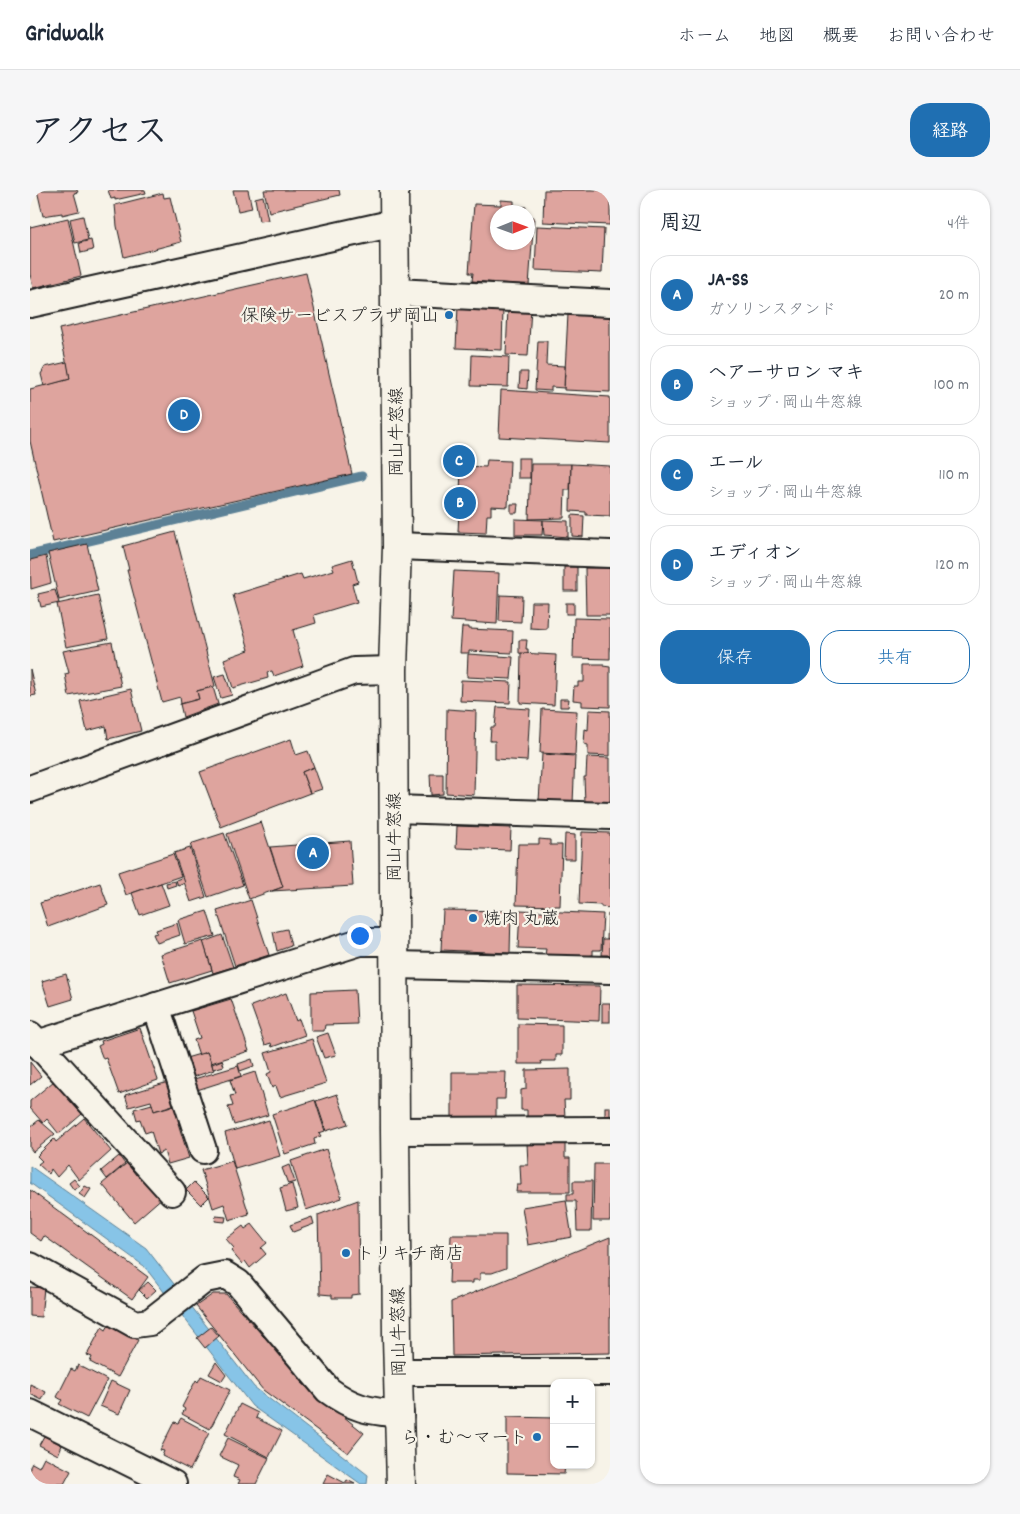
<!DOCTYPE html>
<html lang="ja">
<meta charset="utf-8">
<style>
:root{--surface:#fff;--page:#f6f6f7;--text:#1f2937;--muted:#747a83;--line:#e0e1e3;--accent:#1f6fb2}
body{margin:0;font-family:Dekko,"Klee One",sans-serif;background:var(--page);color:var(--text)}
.controls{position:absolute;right:15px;bottom:15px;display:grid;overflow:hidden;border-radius:10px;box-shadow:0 1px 4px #0004}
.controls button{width:45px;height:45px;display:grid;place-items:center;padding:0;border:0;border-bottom:1px solid var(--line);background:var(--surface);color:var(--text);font:25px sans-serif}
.compass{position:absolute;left:460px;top:15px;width:45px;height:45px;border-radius:50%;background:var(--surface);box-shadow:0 1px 4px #0004;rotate:89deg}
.you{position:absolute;left:329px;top:745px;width:18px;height:18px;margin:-12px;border:4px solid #fff;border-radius:50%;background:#1a73e8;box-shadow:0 0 0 8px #1a73e833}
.badge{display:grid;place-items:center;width:32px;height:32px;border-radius:50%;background:var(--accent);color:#fff;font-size:16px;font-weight:700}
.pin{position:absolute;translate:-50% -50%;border:2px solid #fff;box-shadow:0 1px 5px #0006}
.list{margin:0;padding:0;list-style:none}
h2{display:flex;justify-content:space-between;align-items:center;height:65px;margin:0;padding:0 20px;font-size:21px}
h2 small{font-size:16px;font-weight:400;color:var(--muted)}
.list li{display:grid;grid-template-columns:32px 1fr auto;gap:15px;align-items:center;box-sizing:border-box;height:80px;margin:0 10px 10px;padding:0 10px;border:1px solid var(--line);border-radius:20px}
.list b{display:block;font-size:19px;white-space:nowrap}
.list p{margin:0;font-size:16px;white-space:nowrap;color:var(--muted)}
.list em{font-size:16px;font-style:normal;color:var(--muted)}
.actions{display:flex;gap:10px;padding:15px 20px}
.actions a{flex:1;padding:11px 0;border:1px solid var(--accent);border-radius:20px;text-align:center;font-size:18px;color:var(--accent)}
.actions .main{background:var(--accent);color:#fff}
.map{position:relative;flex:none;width:580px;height:1294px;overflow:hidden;border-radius:20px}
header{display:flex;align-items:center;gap:30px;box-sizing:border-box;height:70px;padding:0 25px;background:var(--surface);border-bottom:1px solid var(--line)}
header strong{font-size:24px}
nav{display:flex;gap:28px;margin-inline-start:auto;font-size:18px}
.intro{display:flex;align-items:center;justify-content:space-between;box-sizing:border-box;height:120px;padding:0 30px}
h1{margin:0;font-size:35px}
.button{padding:12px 22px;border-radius:20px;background:var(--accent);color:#fff;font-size:18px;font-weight:700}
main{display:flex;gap:30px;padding:0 30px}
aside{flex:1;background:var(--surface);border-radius:20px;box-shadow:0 1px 4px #0004}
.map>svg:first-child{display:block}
</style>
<header>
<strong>Gridwalk</strong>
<nav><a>ホーム</a><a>地図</a><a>概要</a><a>お問い合わせ</a></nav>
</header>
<div class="intro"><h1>アクセス</h1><a class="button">経路</a></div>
<main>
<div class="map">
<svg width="580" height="1294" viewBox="0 0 580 1294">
<rect width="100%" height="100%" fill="#f7f3e8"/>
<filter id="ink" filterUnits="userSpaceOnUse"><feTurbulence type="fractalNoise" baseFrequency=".02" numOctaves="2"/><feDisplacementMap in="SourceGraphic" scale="10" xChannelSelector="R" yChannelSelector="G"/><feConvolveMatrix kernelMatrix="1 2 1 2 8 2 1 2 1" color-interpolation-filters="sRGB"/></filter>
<g filter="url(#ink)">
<path fill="#87c4e7" stroke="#5c8196" d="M 0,976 L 116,1058 L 224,1197 L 338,1285 L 337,1294 L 331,1294 L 222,1216 L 114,1076 L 0,993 Z"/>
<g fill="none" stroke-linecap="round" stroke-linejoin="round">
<path stroke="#5c8196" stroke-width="9" d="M 0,365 L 332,286"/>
</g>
<g fill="#dea49e" stroke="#1c1c1c">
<path d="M 7,0 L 47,0 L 48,2 L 44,3 L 49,21 L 32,25 L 32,23 L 13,26 Z"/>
<path d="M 78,0 L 115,0 L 116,3 L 85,10 L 85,8 L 81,9 Z"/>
<path d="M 203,0 L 218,0 L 222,18 L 208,21 Z"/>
<path d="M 234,0 L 309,0 L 310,5 L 239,22 Z"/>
<path d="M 514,0 L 580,0 L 580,35 L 513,32 Z"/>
<path d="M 133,3 L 134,8 L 140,7 L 151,52 L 94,67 L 87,36 L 85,15 Z"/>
<path d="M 233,6 L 238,30 L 229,31 L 225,8 Z"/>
<path d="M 471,10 L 484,11 L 484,16 L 496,17 L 495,22 L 468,22 L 468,52 L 498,52 L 498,27 L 504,27 L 499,95 L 442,91 L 443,83 L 439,83 L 444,14 L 471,15 Z"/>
<path d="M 53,26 L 58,50 L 45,53 L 40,29 Z"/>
<path d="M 38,28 L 51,86 L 3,98 L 0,84 L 0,37 Z"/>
<path d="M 507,36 L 574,39 L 572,83 L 505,80 Z"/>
<path d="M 61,50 L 63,60 L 51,63 L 49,53 Z"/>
<path d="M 276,83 L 322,284 L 23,352 L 0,251 L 0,199 L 40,189 L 29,139 Z"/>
<path d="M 428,116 L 473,118 L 472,160 L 426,158 Z"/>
<path d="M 478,118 L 501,118 L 498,166 L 476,165 Z"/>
<path d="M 538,124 L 580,127 L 580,202 L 534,200 Z"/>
<path d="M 508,151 L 517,151 L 516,175 L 535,176 L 534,198 L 521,197 L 521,201 L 505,200 Z"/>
<path d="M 442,165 L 479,167 L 478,197 L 441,196 Z"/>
<path d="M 37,172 L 40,189 L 14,196 L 11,184 L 15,177 Z"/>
<path d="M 490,182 L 498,182 L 497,199 L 489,198 Z"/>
<path d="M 471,200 L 580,207 L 580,253 L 469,247 Z"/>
<rect x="488" y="268" width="12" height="20"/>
<path d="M 457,270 L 480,271 L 478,317 L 461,316 L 461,325 L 457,325 L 456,343 L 428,342 L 431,281 L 435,281 L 435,276 L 456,277 Z"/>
<path d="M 501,274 L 541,274 L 540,300 L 535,300 L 534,328 L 499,329 Z"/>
<path d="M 541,274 L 580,276 L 580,326 L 556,325 L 556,322 L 540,321 Z"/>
<path d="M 481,314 L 488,314 L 487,323 L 481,323 Z"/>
<path d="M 542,325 L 554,326 L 553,347 L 542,346 Z"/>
<path d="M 485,329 L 513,330 L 512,345 L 485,345 Z"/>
<path d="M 513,330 L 538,331 L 538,347 L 514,345 Z"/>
<path d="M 145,342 L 185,496 L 167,501 L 169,509 L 151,514 L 150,507 L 132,512 L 97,380 L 99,380 L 93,356 Z"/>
<path d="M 57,354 L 68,401 L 29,410 L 18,363 Z"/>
<path d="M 16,366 L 21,393 L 1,399 L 0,370 Z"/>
<path d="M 322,369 L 328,392 L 322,394 L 327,412 L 284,425 L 286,433 L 263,440 L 273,476 L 244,486 L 242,481 L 237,482 L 238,488 L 203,498 L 194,469 L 219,460 L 203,405 L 271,384 L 273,389 L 304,380 L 302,375 Z"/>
<rect x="534" y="377" width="13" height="24"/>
<path d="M 555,378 L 580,378 L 580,425 L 556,425 Z"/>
<path d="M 424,381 L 469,383 L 467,434 L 421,431 Z"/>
<path d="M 25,400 L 29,413 L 11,417 L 8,404 Z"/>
<path d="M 68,405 L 78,449 L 36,457 L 27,414 Z"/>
<path d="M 470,405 L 492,406 L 491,432 L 469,431 Z"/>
<path d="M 501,412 L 518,412 L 517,439 L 500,438 Z"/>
<rect x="536" y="413" width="8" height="11"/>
<path d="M 544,428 L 580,429 L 580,469 L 543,468 Z"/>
<path d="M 432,437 L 439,437 L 439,439 L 483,441 L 482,463 L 439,461 L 439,463 L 430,463 Z"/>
<path d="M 489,450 L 497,450 L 496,459 L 498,459 L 498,464 L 489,463 Z"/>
<path d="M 82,452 L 91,496 L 39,506 L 35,484 L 39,483 L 33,461 Z"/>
<path d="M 491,463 L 526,465 L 524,515 L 490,513 Z"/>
<path d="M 438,464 L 483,467 L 481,489 L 437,487 Z"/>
<path d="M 554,474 L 573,474 L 573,476 L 580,477 L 580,517 L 552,516 L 552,511 L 543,510 L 544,496 L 548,496 L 548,492 L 554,492 Z"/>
<path d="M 0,479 L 6,505 L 0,506 Z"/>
<path d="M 195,484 L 202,505 L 191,508 L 184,487 Z"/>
<path d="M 431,490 L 481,492 L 480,513 L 430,511 Z"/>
<path d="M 183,497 L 188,514 L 153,527 L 150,514 L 169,509 L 167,501 Z"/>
<path d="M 101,499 L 111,541 L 78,549 L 76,536 L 57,541 L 50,511 Z"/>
<path d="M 530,509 L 539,509 L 538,517 L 530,517 Z"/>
<path d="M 467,517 L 500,519 L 497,571 L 465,569 L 465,551 L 460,551 L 461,537 L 465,537 Z"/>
<path d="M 417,519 L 446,521 L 444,605 L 416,603 Z"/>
<path d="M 512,519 L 547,521 L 545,565 L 510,563 Z"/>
<path d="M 559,520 L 580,521 L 580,566 L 558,565 L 558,555 L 554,554 L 555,539 L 558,540 Z"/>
<path d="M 261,549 L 266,565 L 278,561 L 284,577 L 272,582 L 280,603 L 191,637 L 170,582 Z"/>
<path d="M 512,564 L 545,566 L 543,613 L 509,611 Z"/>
<path d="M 557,567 L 580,568 L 580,614 L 555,613 L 554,587 L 556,587 Z"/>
<path d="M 284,577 L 292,599 L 280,603 L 272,582 Z"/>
<path d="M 400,584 L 413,584 L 413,604 L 401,605 Z"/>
<path d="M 231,632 L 253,697 L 219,709 L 197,644 Z"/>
<path d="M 427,636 L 481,638 L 480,660 L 426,658 Z"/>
<path d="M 552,642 L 580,643 L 580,718 L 571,717 L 571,715 L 549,714 Z"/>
<path d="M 194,643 L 213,695 L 178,707 L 160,654 Z"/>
<path d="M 535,644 L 545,645 L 545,669 L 534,669 Z"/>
<path d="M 509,649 L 520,650 L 520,655 L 532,655 L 530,716 L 486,715 L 488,654 L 509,654 Z"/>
<path d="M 320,651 L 323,696 L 242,701 L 253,697 L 240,657 Z"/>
<path d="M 160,658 L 176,707 L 161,712 L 144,663 Z"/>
<path d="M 143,664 L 151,686 L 96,705 L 88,682 Z"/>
<path d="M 153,687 L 155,693 L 148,696 L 146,690 Z"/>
<path d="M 145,691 L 146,695 L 137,698 L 136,693 Z"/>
<path d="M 70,693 L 78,715 L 18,737 L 10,713 Z"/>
<path d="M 131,693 L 139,715 L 110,725 L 102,703 Z"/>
<path d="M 221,710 L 239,765 L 205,776 L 187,721 Z"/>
<path d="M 413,720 L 481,721 L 480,763 L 411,760 Z"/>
<path d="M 490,720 L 573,724 L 571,760 L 563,760 L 563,765 L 556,766 L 515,765 L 516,759 L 488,758 Z"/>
<path d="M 177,721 L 185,746 L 155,754 L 148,730 Z"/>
<path d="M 578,724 L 580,724 L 580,749 L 577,749 Z"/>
<path d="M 147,733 L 150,745 L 127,753 L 123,744 L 127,743 L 126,740 Z"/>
<path d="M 257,739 L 261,756 L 247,761 L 243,742 Z"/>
<path d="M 192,745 L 203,777 L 183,783 L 173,752 Z"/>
<path d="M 573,749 L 580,749 L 580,765 L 572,765 Z"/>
<path d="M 173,751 L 182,780 L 140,793 L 131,764 Z"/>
<path d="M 36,784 L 43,809 L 20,816 L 12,791 Z"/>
<path d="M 487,795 L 570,796 L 569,831 L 487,828 Z"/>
<path d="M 325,800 L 327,834 L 295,835 L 294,841 L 281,841 L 281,802 Z"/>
<path d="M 256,803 L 266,831 L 269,829 L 275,845 L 242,857 L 241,853 L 235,855 L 221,816 Z"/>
<path d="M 201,809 L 219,861 L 181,873 L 177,862 L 169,865 L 164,850 L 170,848 L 161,821 Z"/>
<rect x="572" y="813" width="8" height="19"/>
<path d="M 488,834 L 532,835 L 532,865 L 526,865 L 526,871 L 511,871 L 512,874 L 488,874 Z"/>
<path d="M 110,838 L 128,890 L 89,904 L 76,868 L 73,869 L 68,856 L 72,854 L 71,851 Z"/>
<path d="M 298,843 L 306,865 L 294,868 L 286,847 Z"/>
<path d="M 282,849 L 296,893 L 250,907 L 246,896 L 242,898 L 237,884 L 241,882 L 235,863 Z"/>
<path d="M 177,862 L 184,880 L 163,887 L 156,868 Z"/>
<path d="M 222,869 L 224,876 L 210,881 L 208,874 Z"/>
<path d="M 192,870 L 194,876 L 183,879 L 182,874 Z"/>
<path d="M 0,872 L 11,886 L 0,895 Z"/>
<path d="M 208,876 L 211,886 L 167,900 L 164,889 Z"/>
<path d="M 540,879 L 540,910 L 534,910 L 535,927 L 497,927 L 497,920 L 491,920 L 491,900 L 496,899 L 496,880 Z"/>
<path d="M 225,882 L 238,925 L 204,935 L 198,917 L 203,916 L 200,906 L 205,905 L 200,890 Z"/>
<path d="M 422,882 L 476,882 L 475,909 L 466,909 L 466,928 L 422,927 Z"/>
<path d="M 24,891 L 52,924 L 29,944 L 17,929 L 13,933 L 0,918 L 0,911 Z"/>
<path d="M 138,892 L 146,914 L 124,921 L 121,911 L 99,917 L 95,905 Z"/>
<path d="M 307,904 L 318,934 L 296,941 L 286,911 Z"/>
<path d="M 285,910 L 295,941 L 289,943 L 291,946 L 284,949 L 285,954 L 255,964 L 242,924 Z"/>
<path d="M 122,914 L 124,921 L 145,915 L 150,932 L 148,933 L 159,968 L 138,974 L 134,961 L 128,964 L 121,941 L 115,943 L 110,929 L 107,930 L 104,919 Z"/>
<rect x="575" y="917" width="5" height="11"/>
<path d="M 54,928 L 81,961 L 49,990 L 38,975 L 27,987 L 21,979 L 19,984 L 8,974 L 12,971 L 7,966 L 24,949 L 26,952 Z"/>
<path d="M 9,930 L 25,944 L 3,962 L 0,958 L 0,937 Z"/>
<path d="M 239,930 L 250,966 L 205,979 L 195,943 Z"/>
<path d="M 497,953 L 535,953 L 535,968 L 540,968 L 540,1002 L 486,1002 L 487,995 L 491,995 L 490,975 L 498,975 Z"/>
<path d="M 296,959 L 312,1008 L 276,1020 L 261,971 Z"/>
<path d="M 89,966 L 95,974 L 77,989 L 71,981 Z"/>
<path d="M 202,971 L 219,1024 L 199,1030 L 194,1014 L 183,1018 L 171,980 Z"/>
<path d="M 97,973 L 106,985 L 112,980 L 134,1006 L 104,1032 L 72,994 Z"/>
<path d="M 564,974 L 580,974 L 580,1031 L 563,1031 Z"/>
<path d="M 259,975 L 265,992 L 258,994 L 252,978 Z"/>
<path d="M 44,989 L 50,996 L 44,1000 L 39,993 Z"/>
<path d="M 543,991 L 562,991 L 561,1041 L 547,1041 L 546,1011 L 537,1011 L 537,1004 L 543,1004 Z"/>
<path d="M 164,992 L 179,1007 L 171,1015 L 156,1000 Z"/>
<path d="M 262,994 L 268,1018 L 256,1021 L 250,998 Z"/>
<path d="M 55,996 L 61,999 L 55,1008 L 49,1004 Z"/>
<path d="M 0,1000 L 118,1087 L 102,1109 L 14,1046 L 11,1051 L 0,1043 Z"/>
<path d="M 328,1010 L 329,1104 L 321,1105 L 321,1108 L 302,1108 L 302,1105 L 290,1104 L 288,1025 Z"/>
<path d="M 536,1010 L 542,1047 L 498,1055 L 492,1017 Z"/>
<path d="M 186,1026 L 196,1027 L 195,1032 L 185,1031 Z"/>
<path d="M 282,1027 L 284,1034 L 263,1042 L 260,1035 Z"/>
<path d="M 222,1034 L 237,1053 L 231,1058 L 236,1064 L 220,1078 L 215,1071 L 212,1074 L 201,1061 L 204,1058 L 196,1049 L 213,1036 L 215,1039 Z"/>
<path d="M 421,1045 L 476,1045 L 476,1078 L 462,1083 L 450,1083 L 450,1090 L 443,1090 L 443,1093 L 419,1093 Z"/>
<path d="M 580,1047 L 580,1163 L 422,1166 L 421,1112 Z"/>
<path d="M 118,1092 L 126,1100 L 117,1108 L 109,1100 Z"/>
<path d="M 0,1097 L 14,1098 L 11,1127 L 0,1126 Z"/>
<path d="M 183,1104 L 196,1104 L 234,1147 L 240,1146 L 277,1189 L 272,1193 L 334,1243 L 318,1263 L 233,1200 L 166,1116 Z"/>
<path d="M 79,1135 L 108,1150 L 88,1187 L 60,1172 L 62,1167 L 57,1165 L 72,1137 L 76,1140 Z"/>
<path d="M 181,1137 L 189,1146 L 175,1158 L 167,1148 Z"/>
<path d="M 186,1172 L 196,1185 L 192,1191 L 179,1184 Z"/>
<path d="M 48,1175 L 77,1190 L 57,1228 L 29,1214 L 32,1210 L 27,1207 L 41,1179 L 45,1181 Z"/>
<path d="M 171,1186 L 200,1200 L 180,1239 L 152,1224 L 155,1219 L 152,1217 L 166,1190 L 168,1192 Z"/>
<path d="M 81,1191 L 100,1200 L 89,1224 L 70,1216 Z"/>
<path d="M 0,1194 L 16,1202 L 12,1210 L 0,1204 Z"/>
<path d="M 210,1214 L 228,1223 L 226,1228 L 252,1241 L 239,1267 L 195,1244 Z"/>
<path d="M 477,1227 L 524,1228 L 524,1275 L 535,1275 L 534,1284 L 477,1283 Z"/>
<path d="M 151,1228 L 179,1243 L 160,1280 L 132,1266 L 134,1261 L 130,1260 L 144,1232 L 148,1233 Z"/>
<path d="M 14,1246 L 32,1255 L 28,1265 L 9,1255 Z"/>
<path d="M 198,1248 L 239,1268 L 226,1294 L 208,1294 L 210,1290 L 203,1287 L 208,1275 L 189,1266 Z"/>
<path d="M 14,1267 L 41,1281 L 34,1294 L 0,1294 L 0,1277 L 2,1273 L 9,1277 Z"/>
<path d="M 298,1284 L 315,1293 L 317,1290 L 325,1294 L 293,1294 Z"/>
</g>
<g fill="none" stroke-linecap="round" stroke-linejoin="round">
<defs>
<g id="minor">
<path d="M 366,102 L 580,113"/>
<path d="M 0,114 L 365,33"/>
<path d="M 367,356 L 580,364"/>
<path d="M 0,599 L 324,481 L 363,480"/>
<path d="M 364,619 L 580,626"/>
<path d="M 365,775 L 580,780"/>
<path d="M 126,816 L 173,960"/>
<path d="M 0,845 L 142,1002"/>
<path d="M 7,854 L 330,752 L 364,752"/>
<path d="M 365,941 L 580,940"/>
<path d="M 0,1076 L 105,1134 L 120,1132 L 175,1089 L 195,1085 L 208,1093 L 298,1200 C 324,1219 338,1221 370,1224"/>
<path d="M 368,1182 L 580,1182"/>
<path d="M 0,1223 L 143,1294"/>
</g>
<path id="primary" d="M 364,0 L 367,356 L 363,480 L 365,941 L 367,1148 L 371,1294"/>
</defs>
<use href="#minor" stroke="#1c1c1c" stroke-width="30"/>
<use href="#primary" stroke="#1c1c1c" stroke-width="31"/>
<use href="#minor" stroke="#f7f3e8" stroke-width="26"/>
<use href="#primary" stroke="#f7f3e8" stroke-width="28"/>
</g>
</g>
<g fill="#1f6fb2" stroke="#f7f3e8" stroke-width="2">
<circle cx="419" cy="125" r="5"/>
<circle cx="443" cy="728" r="5"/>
<circle cx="316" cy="1063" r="5"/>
<circle cx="507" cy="1247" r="5"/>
</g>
<g text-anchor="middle" stroke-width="4.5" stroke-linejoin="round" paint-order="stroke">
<g font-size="18" fill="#1c1c1c" stroke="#f7f3e8" text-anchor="end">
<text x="409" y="131">保険サービスプラザ岡山</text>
<text x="453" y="734" text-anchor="start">焼肉 丸蔵</text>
<text x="326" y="1069" text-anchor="start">トリキチ商店</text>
<text x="497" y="1253">ら・む〜マート</text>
</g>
<g font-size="18" fill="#1c1c1c" stroke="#f7f3e8">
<text transform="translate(366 242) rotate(-90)" y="6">岡山牛窓線</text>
<text transform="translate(364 647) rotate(-90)" y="6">岡山牛窓線</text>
<text transform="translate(368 1142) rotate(-91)" y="6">岡山牛窓線</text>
</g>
</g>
</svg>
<div class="controls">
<button>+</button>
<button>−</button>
</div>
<svg class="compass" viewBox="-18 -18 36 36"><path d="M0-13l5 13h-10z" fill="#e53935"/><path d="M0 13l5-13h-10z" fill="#747a83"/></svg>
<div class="you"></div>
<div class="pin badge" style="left:283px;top:663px">A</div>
<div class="pin badge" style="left:430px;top:313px">B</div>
<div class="pin badge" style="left:429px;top:271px">C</div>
<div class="pin badge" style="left:154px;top:225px">D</div>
</div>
<aside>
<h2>周辺<small>4件</small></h2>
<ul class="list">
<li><span class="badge">A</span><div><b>JA-SS</b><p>ガソリンスタンド</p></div><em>20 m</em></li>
<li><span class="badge">B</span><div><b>ヘアーサロン マキ</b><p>ショップ · 岡山牛窓線</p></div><em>100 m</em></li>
<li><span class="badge">C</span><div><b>エール</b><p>ショップ · 岡山牛窓線</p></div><em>110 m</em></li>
<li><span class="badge">D</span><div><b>エディオン</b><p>ショップ · 岡山牛窓線</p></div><em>120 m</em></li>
</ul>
<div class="actions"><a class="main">保存</a><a>共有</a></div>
</aside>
</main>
